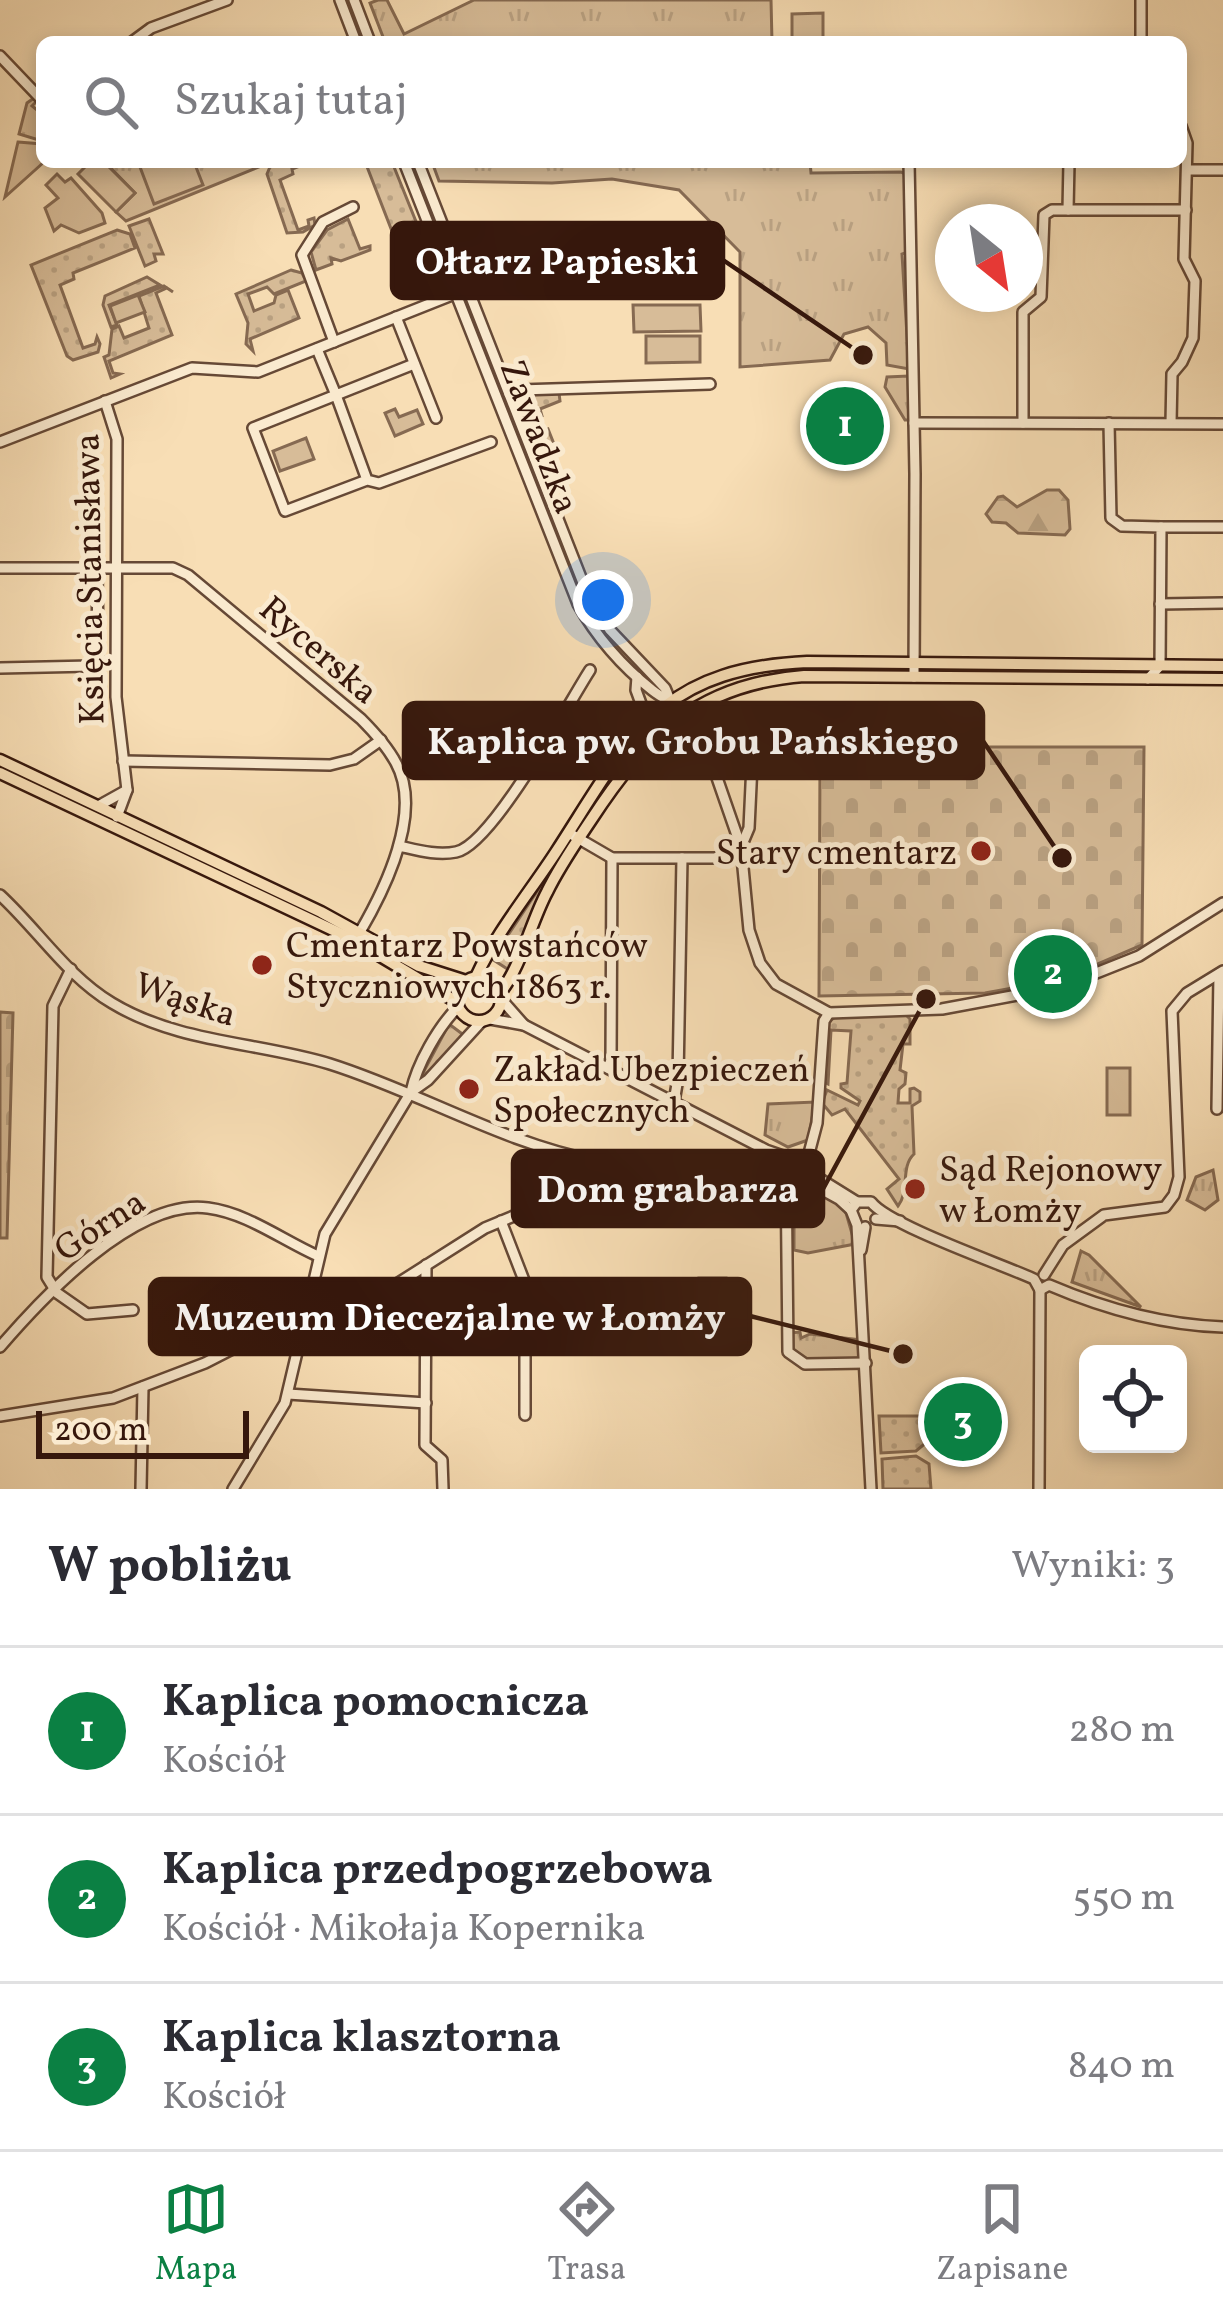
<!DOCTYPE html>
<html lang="pl">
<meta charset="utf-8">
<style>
:root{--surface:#fff;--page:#f2f2f3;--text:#2b2b33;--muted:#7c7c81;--line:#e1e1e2;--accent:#0b8043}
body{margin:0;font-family:Vollkorn,serif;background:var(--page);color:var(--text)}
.controls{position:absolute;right:36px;bottom:36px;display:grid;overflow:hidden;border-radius:18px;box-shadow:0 6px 18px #0003}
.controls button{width:108px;height:108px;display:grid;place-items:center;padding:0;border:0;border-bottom:3px solid var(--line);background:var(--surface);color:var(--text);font:60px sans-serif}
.compass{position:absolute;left:935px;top:204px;width:108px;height:108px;border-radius:50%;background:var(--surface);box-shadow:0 6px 18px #0003;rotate:150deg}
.scale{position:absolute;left:36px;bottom:30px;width:213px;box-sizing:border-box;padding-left:12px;border:6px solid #36170c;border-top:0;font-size:33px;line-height:42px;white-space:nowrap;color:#36170c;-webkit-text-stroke:9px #faeacf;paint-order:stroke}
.you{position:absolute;left:603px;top:600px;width:42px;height:42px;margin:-30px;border:9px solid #fff;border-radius:50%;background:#1a73e8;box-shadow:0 0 0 18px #1a73e833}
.badge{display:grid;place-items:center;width:78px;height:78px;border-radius:50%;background:var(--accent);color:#fff;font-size:39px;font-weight:700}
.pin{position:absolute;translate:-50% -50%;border:6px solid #fff;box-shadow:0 3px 12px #0006}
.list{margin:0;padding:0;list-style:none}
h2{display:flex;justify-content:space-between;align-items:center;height:156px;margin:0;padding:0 48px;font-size:51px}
h2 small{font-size:39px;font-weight:400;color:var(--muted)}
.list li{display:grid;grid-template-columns:78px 1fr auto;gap:36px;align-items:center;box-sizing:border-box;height:168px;padding:0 48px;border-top:3px solid var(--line)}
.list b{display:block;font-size:45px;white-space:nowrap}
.list p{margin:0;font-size:39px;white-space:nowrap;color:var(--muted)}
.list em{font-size:39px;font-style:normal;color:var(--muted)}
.icon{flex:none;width:66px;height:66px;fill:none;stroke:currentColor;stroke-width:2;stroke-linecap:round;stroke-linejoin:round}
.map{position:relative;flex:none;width:1223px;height:1489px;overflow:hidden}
.search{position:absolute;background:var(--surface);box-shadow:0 6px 18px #0003;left:36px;right:36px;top:36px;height:132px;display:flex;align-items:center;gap:30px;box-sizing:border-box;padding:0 42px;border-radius:18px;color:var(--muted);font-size:45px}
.sheet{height:660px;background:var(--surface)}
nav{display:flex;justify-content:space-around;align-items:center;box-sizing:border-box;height:168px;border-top:3px solid var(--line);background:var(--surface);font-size:33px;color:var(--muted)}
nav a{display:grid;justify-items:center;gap:6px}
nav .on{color:var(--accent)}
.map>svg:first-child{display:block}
</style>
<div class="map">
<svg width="1223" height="1489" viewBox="0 0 1223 1489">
<defs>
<pattern id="grass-dots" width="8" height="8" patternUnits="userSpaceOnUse" patternTransform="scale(3)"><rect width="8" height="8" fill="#d7bc98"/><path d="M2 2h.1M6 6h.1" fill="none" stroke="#b9a182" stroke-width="1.8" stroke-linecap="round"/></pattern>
<pattern id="forest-firs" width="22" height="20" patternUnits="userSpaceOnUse" patternTransform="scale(3)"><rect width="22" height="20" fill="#d7bc98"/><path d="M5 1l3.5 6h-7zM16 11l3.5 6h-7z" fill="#b9a182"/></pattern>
<pattern id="cemetery-stones" width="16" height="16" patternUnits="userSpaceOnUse" patternTransform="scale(3)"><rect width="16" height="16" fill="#d7bc98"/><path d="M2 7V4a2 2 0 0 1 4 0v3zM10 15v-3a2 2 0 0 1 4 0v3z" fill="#b9a182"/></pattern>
<pattern id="park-tufts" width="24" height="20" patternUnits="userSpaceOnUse" patternTransform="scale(3)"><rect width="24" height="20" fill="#d7bc98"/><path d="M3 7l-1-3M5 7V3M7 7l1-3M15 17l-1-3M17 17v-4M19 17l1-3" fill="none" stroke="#b9a182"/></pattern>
</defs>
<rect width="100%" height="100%" fill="#f8deb5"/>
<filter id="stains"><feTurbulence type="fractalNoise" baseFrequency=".00167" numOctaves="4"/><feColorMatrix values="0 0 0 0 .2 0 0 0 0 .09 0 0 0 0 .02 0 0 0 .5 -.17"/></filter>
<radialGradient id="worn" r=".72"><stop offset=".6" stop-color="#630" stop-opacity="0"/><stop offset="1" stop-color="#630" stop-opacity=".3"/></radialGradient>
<g fill="url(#grass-dots)" stroke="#866a52" stroke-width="3">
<path d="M 284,162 L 310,162 L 292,169 L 293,174 L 280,180 L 298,230 L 309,226 L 308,220 L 314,218 L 315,225 L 303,232 L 287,233 L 267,174 L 270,167 Z"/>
<path d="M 392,162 L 419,229 L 395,239 L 366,164 Z"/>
<path d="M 149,219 L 163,254 L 154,254 L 156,261 L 145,266 L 129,226 Z"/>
<path d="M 348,219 L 360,249 L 370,246 L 370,250 L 341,261 L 331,258 L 332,264 L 316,270 L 311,252 L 327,230 Z"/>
<path d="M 117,230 L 130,234 L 135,248 L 73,273 L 74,279 L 60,285 L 83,348 L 95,344 L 97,337 L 100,344 L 98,352 L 73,360 L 67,356 L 31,265 Z"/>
<path d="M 291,270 L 302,273 L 306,281 L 274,294 L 267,287 L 248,294 L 254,311 L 274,303 L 276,295 L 288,290 L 299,318 L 250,339 L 253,351 L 246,344 L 248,323 L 236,294 Z"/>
<path d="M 147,277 L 160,285 L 109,305 L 117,325 L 111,327 L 103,305 L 105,296 Z"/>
<path d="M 164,286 L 173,292 L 167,288 L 156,293 L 172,335 L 109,361 L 113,373 L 120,374 L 111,378 L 104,357 L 109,355 L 112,329 L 119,326 L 124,338 L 149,328 L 139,296 Z"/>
<path d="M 529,393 L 559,393 L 560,401 L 540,409 L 542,416 L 535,420 L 540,432 L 548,429 L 554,444 L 548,462 L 524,396 Z"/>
<path d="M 570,842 L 509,970 L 492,959 Z"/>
<path d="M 836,1016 L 906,1015 L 910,1019 L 910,1044 L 903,1044 L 900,1070 L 906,1073 L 905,1084 L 899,1089 L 898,1103 L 910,1103 L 910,1089 L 914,1088 L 920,1092 L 920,1101 L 912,1106 L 914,1154 C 900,1167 910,1191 898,1206 L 887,1189 L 899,1179 L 845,1109 L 832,1115 L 822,1103 L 827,1090 L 858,1105 L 860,1101 L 841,1088 L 841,1084 L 847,1083 L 851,1031 L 831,1030 L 828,1084 L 824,1082 L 827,1024 Z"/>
<path d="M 449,1024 L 465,1036 L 416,1086 Z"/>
<path d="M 879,1416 L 953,1416 L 951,1421 L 933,1426 L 928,1441 L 916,1451 L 881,1453 Z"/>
<path d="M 916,1456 L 929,1464 L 931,1489 L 883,1489 L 882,1459 Z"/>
</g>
<path fill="url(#forest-firs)" stroke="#866a52" stroke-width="3" d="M 1047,490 L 1059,490 L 1068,500 L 1070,529 L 1065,535 L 1018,533 L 1006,523 L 992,522 L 986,514 L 998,497 L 1003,496 L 1017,507 Z"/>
<g fill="url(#cemetery-stones)" stroke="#866a52" stroke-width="3">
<path d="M 985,747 L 1144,747 L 1142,945 L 1063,979 L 985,993 L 819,996 L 820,756 L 825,753 Z"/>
<path d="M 0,1012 L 13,1013 L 7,1238 L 0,1238 Z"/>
</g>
<g fill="url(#park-tufts)" stroke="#866a52" stroke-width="3">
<path d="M 378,0 L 387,0 L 404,34 L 474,0 L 771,0 L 772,42 L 385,42 L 370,3 Z"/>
<path d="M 34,98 L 37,101 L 32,106 L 42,114 L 42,141 L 19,134 L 27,103 Z"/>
<path d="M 18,142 L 42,144 L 44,162 L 5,197 Z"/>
<path d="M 105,162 L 260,162 L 261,166 L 126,221 L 116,212 L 135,193 Z"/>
<path d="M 432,162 L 810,162 L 811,173 L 901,172 L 906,174 L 908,252 L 902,254 L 909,369 L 887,365 L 886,343 L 868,327 L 844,334 L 830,360 L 740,367 L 740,252 L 679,190 L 612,179 L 552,183 L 439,181 Z"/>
<path d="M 138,295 L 145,312 L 116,323 L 110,306 Z"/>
<path d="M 908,376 L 909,420 L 905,420 L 885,387 L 887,377 Z"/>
<path d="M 395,409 L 399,417 L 417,410 L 423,424 L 395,436 L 385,413 Z"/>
<path d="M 306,438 L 314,459 L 280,471 L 273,451 Z"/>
<path d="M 815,1102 L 808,1140 L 788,1147 L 765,1135 L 768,1104 Z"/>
<path d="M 1213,1170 L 1218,1200 L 1205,1210 L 1187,1200 L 1196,1177 Z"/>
<path d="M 808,1187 L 844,1206 L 855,1244 L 808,1253 L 794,1250 L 794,1213 L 788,1213 C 789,1199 794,1191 808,1187 Z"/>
<path d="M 1081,1251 L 1089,1255 L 1141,1307 L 1072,1282 Z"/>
<path d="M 800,1332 L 801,1338 L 810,1334 L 862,1340 L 858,1359 L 805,1361 L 792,1351 L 789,1333 Z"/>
</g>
<g fill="#d7bc98" stroke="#866a52" stroke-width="3">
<path d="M 823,13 L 823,42 L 792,42 L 792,14 Z"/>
<path d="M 90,162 L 104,162 L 135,193 L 116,212 L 78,174 Z"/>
<path d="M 153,162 L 194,162 L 203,185 L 154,204 L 140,167 Z"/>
<path d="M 57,174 L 65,182 L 71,178 L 102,213 L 105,223 L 79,233 L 61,225 L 54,231 L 45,208 L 58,198 L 46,185 Z"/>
<path d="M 633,305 L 700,305 L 701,331 L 634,332 Z"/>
<path d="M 646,336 L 700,336 L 700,362 L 646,363 Z"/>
<rect x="1107" y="1068" width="23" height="47"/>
<path d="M 699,1278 L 726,1278 L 727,1325 L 701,1326 Z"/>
</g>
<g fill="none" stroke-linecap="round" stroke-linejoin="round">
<defs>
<g id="minor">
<path d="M 340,0 L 356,42"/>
<path d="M 354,0 L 370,42"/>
<path d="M 1141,0 L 1141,42"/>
<path d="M 132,42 L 151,28 L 227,0"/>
<path d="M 0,56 L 42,100"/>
<path d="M 404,162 L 578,604 C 596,636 623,667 652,690 C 668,703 685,706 698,723 L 741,847 L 749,930 L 760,963 L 776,984 L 829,1013"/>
<path d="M 418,162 L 589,598 L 610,630 L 665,688 L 670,700 L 669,724"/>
<path d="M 909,162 L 915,474 L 914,677"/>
<path d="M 1187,170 L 1223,170"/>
<path d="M 1068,210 L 1069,162"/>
<path d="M 396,317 L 436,418"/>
<path d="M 334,342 L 302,255 L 323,222 L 353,207"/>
<path d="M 317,349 L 336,395 L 414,364"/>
<path d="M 509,394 L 520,390 L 710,384"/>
<path d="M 105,401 L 117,439 L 116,697 L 127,790 L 117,817"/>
<path d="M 914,423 L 1223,424"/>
<path d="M 1023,423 L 1023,312 L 1041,297 L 1044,215 L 1052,210 L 1186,210"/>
<path d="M 1109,423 L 1111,518 L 1122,526 L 1161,527 L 1160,666 L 1148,679"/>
<path d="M 1171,423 L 1172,374 L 1182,362 L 1193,338 L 1195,281 L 1184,259 L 1187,143 L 1181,126"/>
<path d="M 0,442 L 192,368 L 258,372 L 457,293"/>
<path d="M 367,480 L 336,395 L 253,428 L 285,511 L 367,480 L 379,483 L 491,442"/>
<path d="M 1161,527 L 1223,527"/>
<path d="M 0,568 L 97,568 L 98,651 L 97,661 L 91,666 L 0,668"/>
<path d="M 97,568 L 173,568 L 188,575 L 361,719 C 374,732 387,746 396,763 C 423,812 385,889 360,932"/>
<path d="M 1160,604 L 1223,603"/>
<path d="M 637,677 L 636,690 L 647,720"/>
<path d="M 123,761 L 330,765 L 354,759 L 381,740"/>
<path d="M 100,805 L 127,790"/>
<path d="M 569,833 L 612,858 L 743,858"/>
<path d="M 399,846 C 417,850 437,856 456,852 C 492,845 567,706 590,670"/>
<path d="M 741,847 L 749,828 L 752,764"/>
<path d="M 0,895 C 38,930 67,976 112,1003 C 178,1043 258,1042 330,1064 C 419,1092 505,1144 596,1161"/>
<path d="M 71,969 L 53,1006 L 47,1277 L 57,1293 L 87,1314 L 133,1310"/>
<path d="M 501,999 L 524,1025"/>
<path d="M 829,1013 L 942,1009 L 1061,987 L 1139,956 L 1223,903"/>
<path d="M 490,1019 L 524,1025 L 766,1150 L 792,1159 L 804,1159 L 812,1174 L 857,1202"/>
<path d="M 608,1068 L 611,1060 L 612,858"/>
<path d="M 411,1092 L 428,1080 L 481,1022"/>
<path d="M 674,1102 L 678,1078 L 682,858"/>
<path d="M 1217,1109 L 1219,974"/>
<path d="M 807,1161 L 817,1123 L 824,1021 L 829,1013"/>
<path d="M 786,1165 L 788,1352 L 805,1364 L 866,1363"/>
<path d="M 808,1182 L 839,1199 L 851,1210 L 857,1225 L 871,1489"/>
<path d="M 851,1210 L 857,1202 L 871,1202 C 888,1225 1001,1264 1034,1279 L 1040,1290 L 1049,1285 C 1105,1309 1161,1325 1223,1327"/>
<path d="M 876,1219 L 900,1221"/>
<path d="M 501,1221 L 525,1283 L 525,1415"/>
<path d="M 861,1250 L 865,1227"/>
<path d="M 426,1265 L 425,1445 L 442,1460 L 443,1489"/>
<path d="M 1044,1275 L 1063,1245 L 1104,1215 L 1165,1207 L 1174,1195 L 1179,1177 L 1172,1011 L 1187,993 L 1223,971"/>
<path d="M 0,1347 C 43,1297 135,1198 208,1208 C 247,1213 282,1240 318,1256"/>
<path d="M 288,1394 L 426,1403"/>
<path d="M 0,1416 L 113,1398 L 205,1363 L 289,1320 L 347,1308 L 392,1287 L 485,1228 L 552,1200 L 668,1184 L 785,1200"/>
<path d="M 141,1489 L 143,1387"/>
<path d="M 233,1489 L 285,1403 L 325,1234 L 411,1092 C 417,1064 438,1027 458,1007"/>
<path d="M 1039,1489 L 1040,1290"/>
</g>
<g id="major">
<path d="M 0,760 L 321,912 L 419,966 L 466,981"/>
<path d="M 0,773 L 352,939 L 457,1002"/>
<circle cx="479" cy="999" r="22"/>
<path d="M 476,977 C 496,933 530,892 556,852 C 630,738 656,669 807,662 L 1223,666"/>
<path d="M 500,993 C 522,965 530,924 547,892 C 559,867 575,844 591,820 C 646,736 698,684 804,676 L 1223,679"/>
</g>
</defs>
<use href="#minor" stroke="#664936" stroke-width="14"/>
<use href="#major" stroke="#36170c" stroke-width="15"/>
<use href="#minor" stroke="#faeacf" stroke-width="9"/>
<use href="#major" stroke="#f8deb5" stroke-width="10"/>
</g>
<g fill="#8f2418" stroke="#faeacf" stroke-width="4.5">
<circle cx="981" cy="851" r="12"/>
<circle cx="262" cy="965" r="12"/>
<circle cx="469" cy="1089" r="12"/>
<circle cx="915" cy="1189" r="12"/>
</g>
<g text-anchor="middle" stroke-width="10" stroke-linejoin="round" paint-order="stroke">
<g font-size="36" fill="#36170c" stroke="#faeacf">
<text transform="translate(541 436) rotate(69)" y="13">Zawadzka</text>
<text transform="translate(88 579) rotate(-91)" y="13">Księcia Stanisława</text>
<text transform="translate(320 649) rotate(41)" y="13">Rycerska</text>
<text transform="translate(186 998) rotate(18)" y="13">Wąska</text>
<text transform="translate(99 1224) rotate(-33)" y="13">Górna</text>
</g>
<g font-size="36" fill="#36170c" stroke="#faeacf" text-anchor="start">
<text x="957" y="864" text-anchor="end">Stary cmentarz</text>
<text x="286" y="957">Cmentarz Powstańców<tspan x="286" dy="41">Styczniowych 1863 r.</tspan></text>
<text x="493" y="1081">Zakład Ubezpieczeń<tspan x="493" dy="41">Społecznych</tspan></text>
<text x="939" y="1181">Sąd Rejonowy<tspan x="939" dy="41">w Łomży</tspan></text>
</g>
</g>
<path fill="none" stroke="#36170c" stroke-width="4.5" d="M863 355L723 260M1062 858L983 741M926 999L823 1189M903 1354L750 1316"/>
<g fill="#36170c" stroke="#faeacf" stroke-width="4.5">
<circle cx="863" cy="355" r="12"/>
<circle cx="1062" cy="858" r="12"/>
<circle cx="926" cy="999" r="12"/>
<circle cx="903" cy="1354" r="12"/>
</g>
<g fill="#36170c" stroke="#36170c" stroke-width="4.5">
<rect x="392" y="223" width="331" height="75" rx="12"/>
<rect x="404" y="703" width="579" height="75" rx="12"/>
<rect x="513" y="1151" width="310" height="75" rx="12"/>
<rect x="150" y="1279" width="600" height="75" rx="12"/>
</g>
<g font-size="39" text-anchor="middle" font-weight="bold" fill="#fff">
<text x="557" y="274">Ołtarz Papieski</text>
<text x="693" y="754">Kaplica pw. Grobu Pańskiego</text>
<text x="668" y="1202">Dom grabarza</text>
<text x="450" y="1330">Muzeum Diecezjalne w Łomży</text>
</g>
<rect width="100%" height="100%" filter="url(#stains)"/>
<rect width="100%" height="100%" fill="url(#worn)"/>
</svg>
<div class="controls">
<button><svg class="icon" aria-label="locate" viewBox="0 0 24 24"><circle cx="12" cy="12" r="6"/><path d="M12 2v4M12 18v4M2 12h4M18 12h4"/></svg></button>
</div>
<svg class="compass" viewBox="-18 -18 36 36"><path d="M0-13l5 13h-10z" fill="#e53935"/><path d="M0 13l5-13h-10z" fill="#7c7c81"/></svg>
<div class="scale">200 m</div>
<div class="you"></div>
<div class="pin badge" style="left:845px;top:426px">1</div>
<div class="pin badge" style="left:1053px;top:974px">2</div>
<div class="pin badge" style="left:963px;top:1422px">3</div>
<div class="search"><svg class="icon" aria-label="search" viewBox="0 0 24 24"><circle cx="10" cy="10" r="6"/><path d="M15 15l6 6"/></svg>Szukaj tutaj</div>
</div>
<section class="sheet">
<h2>W pobliżu<small>Wyniki: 3</small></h2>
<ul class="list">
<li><span class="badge">1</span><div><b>Kaplica pomocnicza</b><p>Kościół</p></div><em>280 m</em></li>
<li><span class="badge">2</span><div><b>Kaplica przedpogrzebowa</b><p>Kościół · Mikołaja Kopernika</p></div><em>550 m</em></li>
<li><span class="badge">3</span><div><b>Kaplica klasztorna</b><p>Kościół</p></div><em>840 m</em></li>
</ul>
</section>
<nav>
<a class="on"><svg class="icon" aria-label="map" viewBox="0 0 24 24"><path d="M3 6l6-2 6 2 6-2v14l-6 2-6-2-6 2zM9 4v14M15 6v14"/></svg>Mapa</a>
<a><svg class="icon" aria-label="directions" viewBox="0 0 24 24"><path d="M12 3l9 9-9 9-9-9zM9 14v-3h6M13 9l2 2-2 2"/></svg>Trasa</a>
<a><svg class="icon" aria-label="saved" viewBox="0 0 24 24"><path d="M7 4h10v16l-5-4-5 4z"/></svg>Zapisane</a>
</nav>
